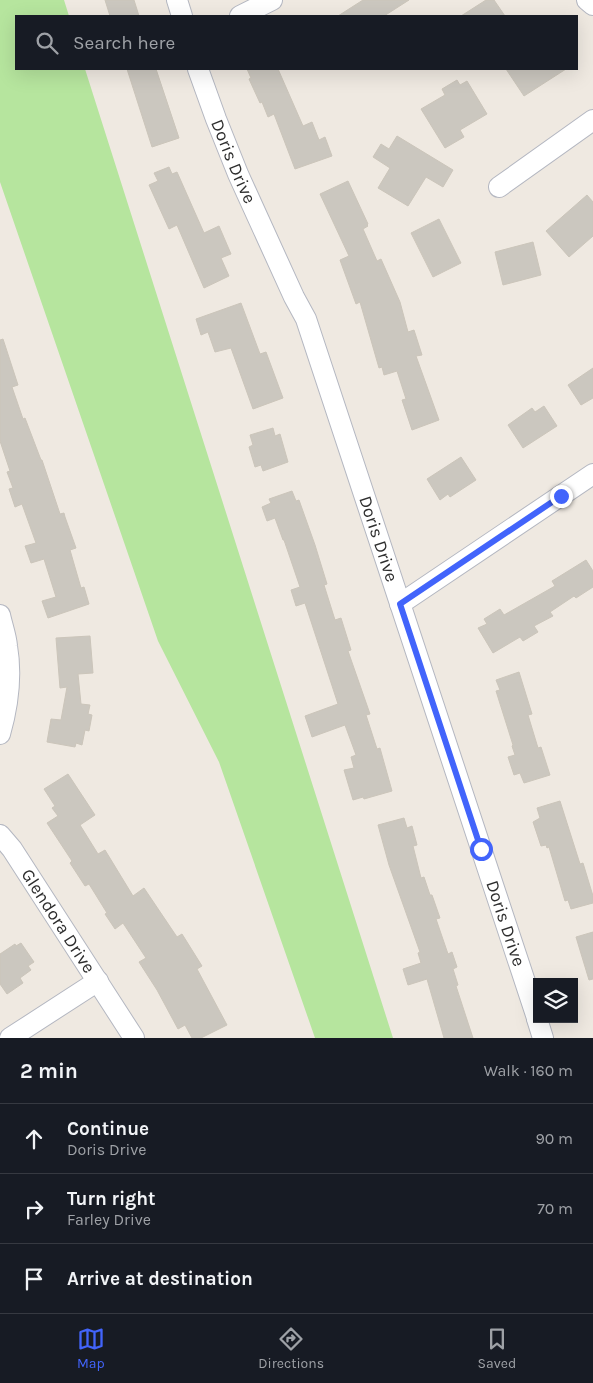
<!DOCTYPE html>
<meta charset="utf-8">
<style>
:root{--surface:#171b24;--page:#20242c;--text:#f1f3f6;--muted:#9ea1a6;--line:#363941;--accent:#4264fb}
body{margin:0;font-family:Karla,sans-serif;background:var(--page);color:var(--text)}
.controls{position:absolute;right:15px;bottom:15px;display:grid;overflow:hidden;border-radius:0px;box-shadow:0 5px 20px #0002}
.controls button{width:45px;height:45px;display:grid;place-items:center;padding:0;border:0;border-bottom:1px solid var(--line);background:var(--surface);color:var(--text);font:25px sans-serif}
.stop{position:absolute;width:15px;height:15px;margin:-11px;border:4px solid #4264fb;border-radius:50%;background:#fff}
.stop.end{background:#4264fb;border-color:#fff;box-shadow:0 1px 5px #0008}
.list{margin:0;padding:0;list-style:none}
h2{display:flex;justify-content:space-between;align-items:center;height:65px;margin:0;padding:0 20px;font-size:21px}
h2 small{font-size:16px;font-weight:400;color:var(--muted)}
.list li{display:grid;grid-template-columns:32px 1fr auto;gap:15px;align-items:center;box-sizing:border-box;height:70px;padding:0 20px;border-top:1px solid var(--line)}
.list b{display:block;font-size:19px;white-space:nowrap}
.list p{margin:0;font-size:16px;white-space:nowrap;color:var(--muted)}
.list em{font-size:16px;font-style:normal;color:var(--muted)}
.icon{flex:none;width:28px;height:28px;fill:none;stroke:currentColor;stroke-width:2;stroke-linecap:round;stroke-linejoin:round}
.map{position:relative;flex:none;width:593px;height:1038px;overflow:hidden}
.search{position:absolute;background:var(--surface);box-shadow:0 5px 20px #0002;left:15px;right:15px;top:15px;height:55px;display:flex;align-items:center;gap:12px;box-sizing:border-box;padding:0 18px;border-radius:0px;color:var(--muted);font-size:19px}
.sheet{height:275px;background:var(--surface)}
nav{display:flex;justify-content:space-around;align-items:center;box-sizing:border-box;height:70px;border-top:1px solid var(--line);background:var(--surface);font-size:14px;color:var(--muted)}
nav a{display:grid;justify-items:center;gap:2px}
nav .on{color:var(--accent)}
.map>svg:first-child{display:block}
</style>
<div class="map">
<svg width="593" height="1038" viewBox="0 0 593 1038">
<rect width="100%" height="100%" fill="#efe9e1"/>
<path fill="#b6e59e" d="M 0,0 L 64,0 L 69,16 L 16,16 L 16,69 L 85,69 L 393,1038 L 315,1038 L 219,762 L 158,641 L 0,182 Z"/>
<g fill="#cbc7bf" stroke="#cbc5ba">
<path d="M 105,0 L 134,0 L 139,16 L 110,16 Z"/>
<path d="M 363,0 L 409,0 L 384,16 L 338,16 Z"/>
<path d="M 486,0 L 494,0 L 505,16 L 461,16 Z"/>
<path d="M 127,69 L 156,69 L 179,138 L 152,147 Z"/>
<path d="M 247,69 L 278,69 L 303,126 L 312,122 L 319,140 L 325,137 L 332,156 L 295,169 L 274,114 L 268,117 L 262,102 L 260,103 L 249,79 L 251,78 Z"/>
<path d="M 506,69 L 566,69 L 524,96 Z"/>
<path d="M 457,80 L 460,85 L 467,81 L 487,114 L 460,130 L 464,137 L 445,148 L 421,109 L 445,95 L 442,89 Z"/>
<path d="M 397,136 L 453,170 L 443,187 L 426,177 L 408,206 L 378,188 L 390,168 L 373,157 L 381,144 L 389,149 Z"/>
<path d="M 169,167 L 172,174 L 177,172 L 204,233 L 219,226 L 231,254 L 221,258 L 229,276 L 204,288 L 177,225 L 169,229 L 149,185 L 158,181 L 154,173 Z"/>
<path d="M 348,181 L 368,224 L 367,225 L 368,226 L 363,229 L 377,261 L 381,259 L 400,302 L 408,332 L 414,330 L 422,355 L 416,356 L 439,420 L 412,430 L 402,400 L 406,399 L 397,371 L 384,375 L 382,367 L 379,368 L 360,302 L 356,304 L 340,260 L 349,256 L 320,194 Z"/>
<path d="M 587,195 L 593,202 L 593,236 L 569,257 L 546,231 Z"/>
<path d="M 439,219 L 461,263 L 433,277 L 411,233 Z"/>
<path d="M 533,242 L 541,275 L 503,285 L 495,252 Z"/>
<path d="M 241,303 L 260,354 L 266,352 L 283,398 L 253,409 L 231,348 L 215,352 L 208,332 L 201,335 L 196,319 Z"/>
<path d="M 3,339 L 18,385 L 12,387 L 23,419 L 25,418 L 41,460 L 42,460 L 60,514 L 64,513 L 65,517 L 76,548 L 70,550 L 81,588 L 84,587 L 89,604 L 48,618 L 42,601 L 56,597 L 44,559 L 31,563 L 25,546 L 36,543 L 22,504 L 15,507 L 9,489 L 13,488 L 7,472 L 10,471 L 0,441 L 0,340 Z"/>
<path d="M 593,368 L 593,398 L 581,405 L 568,385 Z"/>
<path d="M 544,406 L 557,426 L 523,448 L 508,425 L 532,408 L 535,412 Z"/>
<path d="M 273,428 L 275,436 L 280,434 L 288,462 L 263,471 L 261,465 L 255,467 L 249,447 L 253,445 L 250,435 Z"/>
<path d="M 461,457 L 476,480 L 450,497 L 448,494 L 440,500 L 427,479 Z"/>
<path d="M 292,491 L 296,501 L 299,500 L 315,545 L 327,584 L 324,585 L 335,620 L 341,618 L 351,650 L 348,651 L 370,714 L 366,715 L 377,749 L 380,748 L 392,791 L 364,799 L 363,797 L 353,800 L 344,770 L 354,768 L 351,757 L 356,755 L 345,725 L 312,737 L 305,716 L 338,704 L 305,603 L 296,606 L 291,590 L 300,587 L 284,540 L 283,540 L 275,518 L 267,521 L 262,507 L 271,503 L 269,499 Z"/>
<path d="M 586,560 L 593,571 L 593,587 L 576,598 L 574,596 L 550,612 L 553,616 L 534,626 L 538,632 L 523,641 L 520,637 L 493,653 L 478,628 L 487,624 L 484,619 L 500,609 L 504,615 L 555,586 L 552,581 Z"/>
<path d="M 90,636 L 93,673 L 78,674 L 81,704 L 90,705 L 88,714 L 92,715 L 89,731 L 85,730 L 82,745 L 76,743 L 75,747 L 47,742 L 51,719 L 61,720 L 67,687 L 60,688 L 56,638 Z"/>
<path d="M 519,672 L 532,714 L 528,715 L 538,748 L 541,747 L 550,775 L 524,783 L 520,773 L 514,775 L 508,757 L 515,755 L 512,746 L 513,745 L 496,691 L 500,690 L 496,680 Z"/>
<path d="M 68,774 L 95,815 L 80,825 L 98,854 L 105,850 L 133,896 L 144,888 L 177,937 L 182,934 L 202,966 L 197,969 L 227,1025 L 201,1038 L 192,1038 L 185,1025 L 178,1029 L 157,990 L 139,962 L 146,958 L 123,923 L 115,929 L 105,914 L 107,913 L 89,884 L 85,886 L 70,863 L 72,861 L 47,823 L 58,816 L 52,808 L 55,806 L 44,789 Z"/>
<path d="M 560,801 L 580,864 L 583,863 L 593,896 L 593,903 L 571,909 L 568,900 L 565,901 L 549,847 L 547,848 L 546,845 L 541,846 L 533,822 L 540,818 L 537,808 Z"/>
<path d="M 404,818 L 407,828 L 412,826 L 417,845 L 413,846 L 421,878 L 424,877 L 430,895 L 432,895 L 440,918 L 436,919 L 448,954 L 452,952 L 457,967 L 453,969 L 458,985 L 456,986 L 473,1038 L 444,1038 L 427,979 L 408,985 L 403,969 L 421,963 L 418,953 L 420,952 L 389,865 L 378,825 Z"/>
<path d="M 593,932 L 593,979 L 589,980 L 576,937 Z"/>
<path d="M 21,943 L 34,962 L 28,966 L 31,970 L 20,978 L 23,983 L 7,994 L 0,984 L 0,954 L 15,944 L 16,946 Z"/>
</g>
<g fill="none" stroke-linecap="round" stroke-linejoin="round">
<defs>
<g id="minor">
<path d="M 177,0 L 182,16"/>
<path d="M 587,0 L 593,5"/>
<path d="M 240,16 L 272,0"/>
<path id="s1" d="M 198,69 L 216,119 L 238,174 L 294,297 L 306,319 L 537,1018"/>
<path d="M 499,187 L 593,120"/>
<path d="M 400,604 L 593,474"/>
<path d="M 0,615 C 2,625 6,635 7,646 C 12,675 8,706 0,734"/>
<path id="s2" d="M 0,835 L 12,849 L 134,1038"/>
<path d="M 537,1019 L 543,1038"/>
<path d="M 10,1038 L 98,981"/>
</g>
</defs>
<use href="#minor" stroke="#b4b7c1" stroke-width="22"/>
<use href="#minor" stroke="#fff" stroke-width="20"/>
</g>
<g fill="none" stroke-linecap="round" stroke-linejoin="round">
<path stroke="#4264fb" stroke-width="6" d="M 481,849 L 400,604 L 561,496"/>
</g>
<g text-anchor="middle" stroke-width="5" stroke-linejoin="round" paint-order="stroke">
<g font-size="18" fill="#2e2e2e" stroke="#fff">
<text dy="6" stroke="none"><textPath href="#s1" startOffset="99">Doris Drive</textPath></text>
<text dy="6" stroke="none"><textPath href="#s1" startOffset="504">Doris Drive</textPath></text>
<text dy="6" stroke="none"><textPath href="#s2" startOffset="104">Glendora Drive</textPath></text>
<text dy="6" stroke="none"><textPath href="#s1" startOffset="909">Doris Drive</textPath></text>
</g>
</g>
</svg>
<div class="controls">
<button><svg class="icon" aria-label="layers" viewBox="0 0 24 24"><path d="M12 4l9 5-9 5-9-5zM3 14l9 5 9-5"/></svg></button>
</div>
<div class="stop" style="left:481px;top:849px"></div>
<div class="stop end" style="left:561px;top:496px"></div>
<div class="search"><svg class="icon" aria-label="search" viewBox="0 0 24 24"><circle cx="10" cy="10" r="6"/><path d="M15 15l6 6"/></svg>Search here</div>
</div>
<section class="sheet">
<h2>2 min<small>Walk · 160 m</small></h2>
<ul class="list">
<li><svg class="icon" aria-label="ahead" viewBox="0 0 24 24"><path d="M12 20V5M6 11l6-6 6 6"/></svg><div><b>Continue</b><p>Doris Drive</p></div><em>90 m</em></li>
<li><svg class="icon" aria-label="right" viewBox="0 0 24 24"><path d="M7 20v-9h11M14 6l5 5-5 5"/></svg><div><b>Turn right</b><p>Farley Drive</p></div><em>70 m</em></li>
<li><svg class="icon" aria-label="arrive" viewBox="0 0 24 24"><path d="M6 21V4h12l-3 4 3 4H6"/></svg><div><b>Arrive at destination</b></div></li>
</ul>
</section>
<nav>
<a class="on"><svg class="icon" aria-label="map" viewBox="0 0 24 24"><path d="M3 6l6-2 6 2 6-2v14l-6 2-6-2-6 2zM9 4v14M15 6v14"/></svg>Map</a>
<a><svg class="icon" aria-label="directions" viewBox="0 0 24 24"><path d="M12 3l9 9-9 9-9-9zM9 14v-3h6M13 9l2 2-2 2"/></svg>Directions</a>
<a><svg class="icon" aria-label="saved" viewBox="0 0 24 24"><path d="M7 4h10v16l-5-4-5 4z"/></svg>Saved</a>
</nav>
